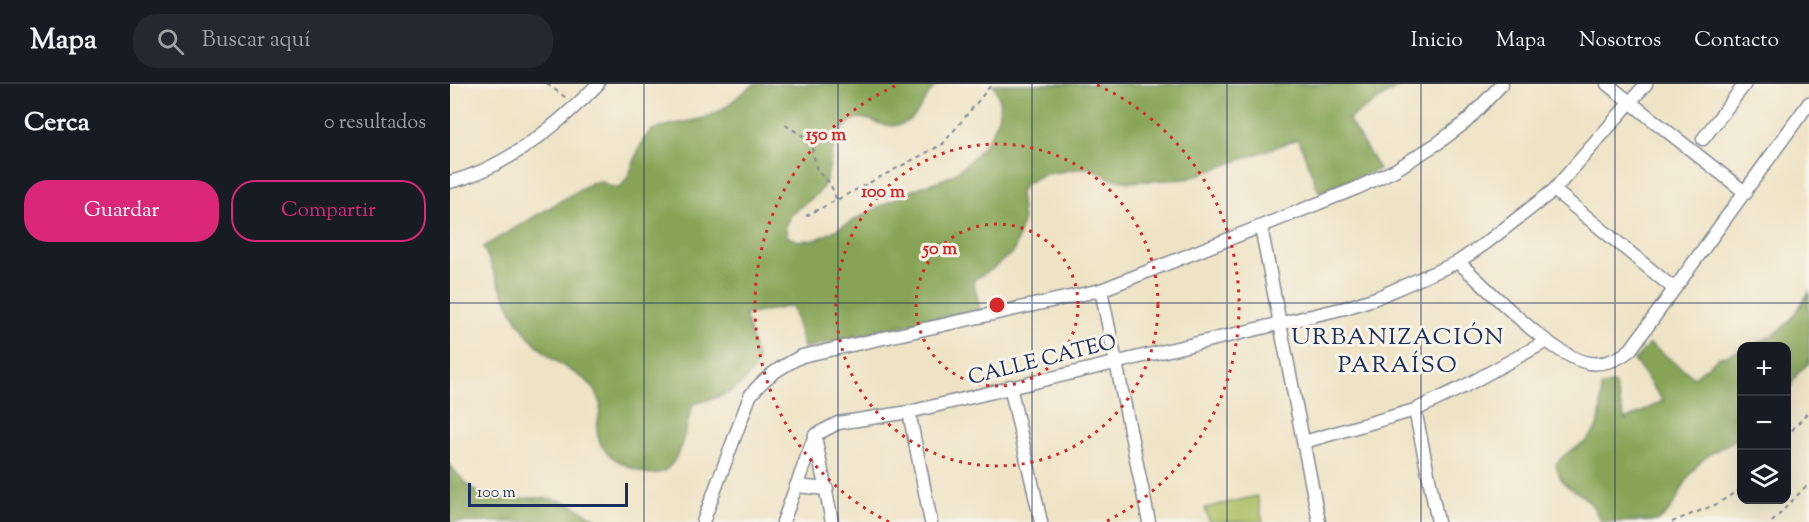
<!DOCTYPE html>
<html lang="es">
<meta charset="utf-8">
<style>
:root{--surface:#171b24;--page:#242831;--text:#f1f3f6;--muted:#9ea1a6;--line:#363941;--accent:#db2777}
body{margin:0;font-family:"Sorts Mill Goudy",serif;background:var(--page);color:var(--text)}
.controls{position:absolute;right:18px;bottom:18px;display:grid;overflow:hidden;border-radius:12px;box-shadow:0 6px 24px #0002}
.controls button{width:54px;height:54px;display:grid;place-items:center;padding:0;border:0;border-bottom:2px solid var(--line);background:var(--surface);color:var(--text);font:30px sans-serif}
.scale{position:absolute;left:18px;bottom:15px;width:160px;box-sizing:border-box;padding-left:6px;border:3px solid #1b2f5e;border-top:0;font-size:16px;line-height:21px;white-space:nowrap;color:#1b2f5e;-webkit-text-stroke:4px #f7f3e8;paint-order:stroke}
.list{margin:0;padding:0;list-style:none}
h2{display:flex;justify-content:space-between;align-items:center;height:78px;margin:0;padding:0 24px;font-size:26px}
h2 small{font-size:20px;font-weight:400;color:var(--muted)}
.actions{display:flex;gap:12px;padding:18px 24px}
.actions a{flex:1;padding:14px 0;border:2px solid var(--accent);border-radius:24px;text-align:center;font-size:21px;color:var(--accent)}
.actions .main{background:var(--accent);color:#fff}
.icon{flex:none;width:33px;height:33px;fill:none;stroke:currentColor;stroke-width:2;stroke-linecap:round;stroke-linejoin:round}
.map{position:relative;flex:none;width:1359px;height:438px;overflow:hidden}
header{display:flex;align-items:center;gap:36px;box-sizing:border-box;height:84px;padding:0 30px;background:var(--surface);border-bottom:2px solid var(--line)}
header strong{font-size:28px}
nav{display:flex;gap:33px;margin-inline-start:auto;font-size:21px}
.search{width:420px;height:54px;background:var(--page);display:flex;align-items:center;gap:15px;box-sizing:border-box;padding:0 21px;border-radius:24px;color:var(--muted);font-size:22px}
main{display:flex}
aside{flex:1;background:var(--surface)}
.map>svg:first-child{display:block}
</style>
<header>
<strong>Mapa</strong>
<div class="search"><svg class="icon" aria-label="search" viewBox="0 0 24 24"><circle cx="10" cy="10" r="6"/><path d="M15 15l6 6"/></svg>Buscar aquí</div>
<nav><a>Inicio</a><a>Mapa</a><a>Nosotros</a><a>Contacto</a></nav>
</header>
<main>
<aside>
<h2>Cerca<small>0 resultados</small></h2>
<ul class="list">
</ul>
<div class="actions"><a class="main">Guardar</a><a>Compartir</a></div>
</aside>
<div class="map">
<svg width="1359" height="438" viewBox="0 0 1359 438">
<rect width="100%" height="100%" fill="#f7f3e8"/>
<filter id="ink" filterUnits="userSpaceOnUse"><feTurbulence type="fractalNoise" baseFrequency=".0167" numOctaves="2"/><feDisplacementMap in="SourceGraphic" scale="12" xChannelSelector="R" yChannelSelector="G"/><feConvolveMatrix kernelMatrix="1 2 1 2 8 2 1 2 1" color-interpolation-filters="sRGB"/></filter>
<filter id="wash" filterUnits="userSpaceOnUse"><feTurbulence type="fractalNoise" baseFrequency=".008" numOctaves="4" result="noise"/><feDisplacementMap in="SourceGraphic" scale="24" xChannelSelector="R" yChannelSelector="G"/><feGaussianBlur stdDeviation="1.35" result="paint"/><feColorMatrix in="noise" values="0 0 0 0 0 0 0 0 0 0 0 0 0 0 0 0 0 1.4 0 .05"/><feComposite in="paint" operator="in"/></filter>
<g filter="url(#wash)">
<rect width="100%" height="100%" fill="#eee3c5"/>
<path fill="#aabd60" stroke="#62765f" stroke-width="1.5" d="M 807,412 L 813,438 L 759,438 L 755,424 Z"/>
<g fill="#87a456" stroke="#516a5a" stroke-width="1.5">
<path d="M 305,0 L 488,0 C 473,11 471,34 452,40 C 424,49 413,17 391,48 C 378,65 383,92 369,108 C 356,122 341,124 335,143 L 338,153 L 349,157 L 368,155 C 400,139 431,121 463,106 C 475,100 490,98 502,91 C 529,73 564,33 543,0 L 953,0 L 898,35 L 929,85 L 869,108 L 848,55 L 737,95 L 679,98 L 660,94 L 641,84 L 632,84 L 592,91 L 575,100 L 570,108 L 573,137 L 564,167 L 541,186 L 523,196 L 530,225 L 354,264 L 342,222 L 295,231 L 308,278 C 292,308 274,312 243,320 C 231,356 229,410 178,382 C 165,376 154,370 149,356 C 141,334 162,325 140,300 C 132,291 111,283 99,272 C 89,263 78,253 71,242 C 55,219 45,188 33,163 L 141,99 L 151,97 L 159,102 L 169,104 C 186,89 184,62 201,47 C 208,41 242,38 254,34 C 275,28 287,11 305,0 Z"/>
<path d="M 1359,208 L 1359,279 L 1347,290 L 1337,309 L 1336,262 L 1301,262 C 1334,248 1341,238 1359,208 Z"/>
<path d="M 1200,260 L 1244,293 L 1268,274 L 1291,266 L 1291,352 C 1277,361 1255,370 1245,384 C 1229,403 1230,421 1208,437 L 1152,438 C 1147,432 1145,423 1139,418 C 1124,402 1111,407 1106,380 C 1113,371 1119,367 1129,362 C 1152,349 1152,327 1151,303 L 1164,299 L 1175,336 L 1213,317 L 1184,276 Z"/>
<path d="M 0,381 C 43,437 60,405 112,417 C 127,421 139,433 154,438 L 0,438 Z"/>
</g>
</g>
<g filter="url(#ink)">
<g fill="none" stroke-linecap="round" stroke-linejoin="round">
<defs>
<g id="street">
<path d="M 1157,0 L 1296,109"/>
<path d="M 1253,55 L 1295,0"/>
<path d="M 0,98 C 57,84 108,41 148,0"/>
<path d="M 1104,106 L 1223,204"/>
<path d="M 811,143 L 869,438"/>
<path d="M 1008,178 C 1038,204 1102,273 1139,279 C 1155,281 1170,275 1181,265 L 1359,19"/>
<path d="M 651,206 L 699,438"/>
<path d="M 560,302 L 591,438"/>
<path d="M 965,326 L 988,438"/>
<path d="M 459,328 L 481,438"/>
<path d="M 365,352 L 382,438"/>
<path d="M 854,358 L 965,326 L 1015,302 L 1097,257"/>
<path d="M 346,402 L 377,405"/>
<path d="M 253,438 L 300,312 C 314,293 331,283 352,272 L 651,206 L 907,104 L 945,86 L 988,59 L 1017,37 L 1052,0"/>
<path d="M 333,438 L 365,351 L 388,339 L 459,328 L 895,224 L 926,214 L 1008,178 L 1036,159 L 1104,106 L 1196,0"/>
</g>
</defs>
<use href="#street" stroke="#848992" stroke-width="15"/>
<g stroke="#848992" stroke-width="2" stroke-dasharray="4.5 4.5" stroke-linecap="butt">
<path d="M 97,0 L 118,15"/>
<path d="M 335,41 L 355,53 L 362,64 L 367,87 L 380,99 L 387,117"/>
<path d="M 356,132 L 493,60 L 542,0"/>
<path d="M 1336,353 L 1359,327"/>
<path d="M 1222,438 L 1267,420 L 1292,404"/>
<path d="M 1322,438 L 1359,399"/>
</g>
<use href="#street" stroke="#fff" stroke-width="12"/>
</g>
</g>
<path fill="none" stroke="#1b2f5e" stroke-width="1.5" stroke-opacity="0.55" d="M 194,0 L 194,438M 388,0 L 388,438M 582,0 L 582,438M 777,0 L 777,438M 971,0 L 971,438M 1165,0 L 1165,438M 0,219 L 1359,219"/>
<g fill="none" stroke="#d62828" stroke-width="3" stroke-dasharray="3 6">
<circle cx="547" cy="221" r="81"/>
<circle cx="547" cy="221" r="161"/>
<path d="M439 438A242 242 0 0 1 447 1M647 1A242 242 0 0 1 655 438"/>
</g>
<g text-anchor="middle" stroke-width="6" stroke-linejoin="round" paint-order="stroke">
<g font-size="21" fill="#1b2f5e" stroke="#f7f3e8">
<text transform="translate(592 275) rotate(-14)" y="7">CALLE CATEO</text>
</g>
<g font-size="24" letter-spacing="1.5" fill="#1b2f5e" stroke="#f7f3e8">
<text x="948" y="260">URBANIZACIÓN<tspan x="948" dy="28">PARAÍSO</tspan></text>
</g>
</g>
<circle cx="547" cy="221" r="9" fill="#d62828" stroke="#f7f3e8" stroke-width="3"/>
<g font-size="18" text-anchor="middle" font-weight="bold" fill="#d62828" stroke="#f7f3e8" stroke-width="6" stroke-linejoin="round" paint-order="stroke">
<text x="376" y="56">150 m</text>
<text x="433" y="113">100 m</text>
<text x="490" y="170">50 m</text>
</g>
</svg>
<div class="controls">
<button>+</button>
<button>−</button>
<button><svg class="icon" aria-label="layers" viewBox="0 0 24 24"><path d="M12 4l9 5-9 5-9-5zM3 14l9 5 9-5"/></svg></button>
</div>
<div class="scale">100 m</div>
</div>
</main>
